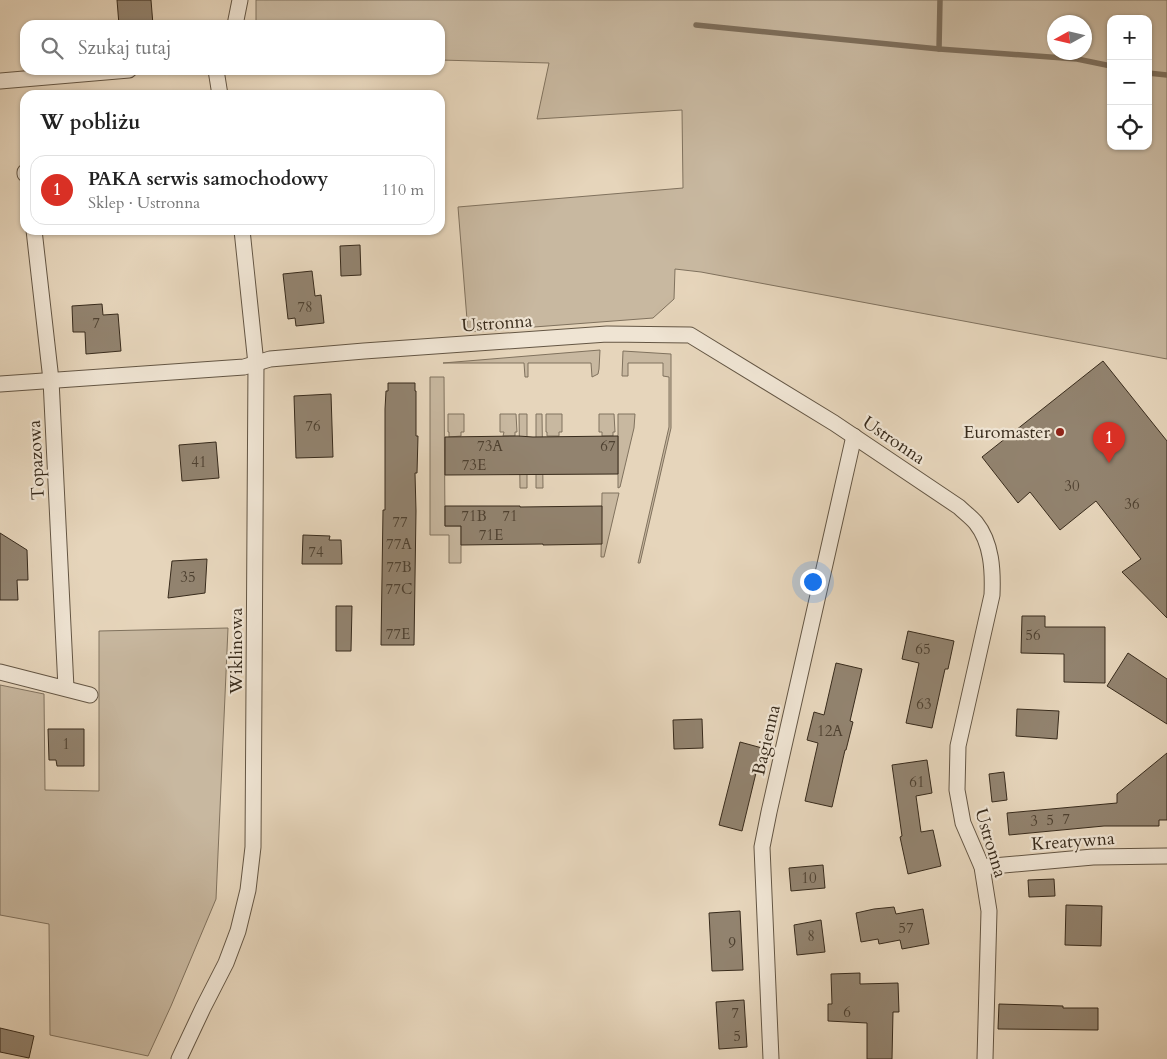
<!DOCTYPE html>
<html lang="pl">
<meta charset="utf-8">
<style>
:root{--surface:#fff;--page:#f2f2f2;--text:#222;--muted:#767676;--line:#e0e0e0;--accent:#d93025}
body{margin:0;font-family:Cardo,serif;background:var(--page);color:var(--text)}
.controls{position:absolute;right:15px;top:15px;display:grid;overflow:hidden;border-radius:10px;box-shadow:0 1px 4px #0004}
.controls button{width:45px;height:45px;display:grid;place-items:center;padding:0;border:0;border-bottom:1px solid var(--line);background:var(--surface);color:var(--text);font:25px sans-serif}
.compass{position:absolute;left:1047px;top:15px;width:45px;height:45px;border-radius:50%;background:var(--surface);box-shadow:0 1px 4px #0004;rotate:262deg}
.you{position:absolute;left:812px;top:581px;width:18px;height:18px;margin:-12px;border:4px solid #fff;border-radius:50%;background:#1a73e8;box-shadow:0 0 0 8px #1a73e833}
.badge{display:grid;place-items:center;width:32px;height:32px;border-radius:50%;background:var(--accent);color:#fff;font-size:16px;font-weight:700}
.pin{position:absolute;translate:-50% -41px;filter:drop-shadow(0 1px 2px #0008)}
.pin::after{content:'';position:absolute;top:26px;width:18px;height:15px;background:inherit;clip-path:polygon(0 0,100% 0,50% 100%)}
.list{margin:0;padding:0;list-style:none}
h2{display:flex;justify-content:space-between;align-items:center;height:65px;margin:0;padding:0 20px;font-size:21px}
h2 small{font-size:16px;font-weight:400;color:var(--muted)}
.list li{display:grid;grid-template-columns:32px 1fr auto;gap:15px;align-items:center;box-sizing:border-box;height:70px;margin:0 10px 10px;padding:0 10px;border:1px solid var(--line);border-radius:15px}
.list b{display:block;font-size:19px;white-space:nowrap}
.list p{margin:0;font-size:16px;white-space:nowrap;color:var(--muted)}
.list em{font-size:16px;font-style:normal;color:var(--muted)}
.icon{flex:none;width:28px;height:28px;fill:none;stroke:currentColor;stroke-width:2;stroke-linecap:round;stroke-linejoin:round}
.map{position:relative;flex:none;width:1167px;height:1059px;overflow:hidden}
.search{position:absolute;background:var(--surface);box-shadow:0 1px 4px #0004;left:20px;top:20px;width:425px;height:55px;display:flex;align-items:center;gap:12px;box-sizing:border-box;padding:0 18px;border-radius:15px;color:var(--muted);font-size:19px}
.panel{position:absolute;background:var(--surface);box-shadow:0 1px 4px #0004;left:20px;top:90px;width:425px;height:145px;border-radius:15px}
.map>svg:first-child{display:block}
</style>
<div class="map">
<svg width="1167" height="1059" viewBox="0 0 1167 1059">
<rect width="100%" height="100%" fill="#e6d5bb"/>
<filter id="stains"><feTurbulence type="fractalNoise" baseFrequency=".004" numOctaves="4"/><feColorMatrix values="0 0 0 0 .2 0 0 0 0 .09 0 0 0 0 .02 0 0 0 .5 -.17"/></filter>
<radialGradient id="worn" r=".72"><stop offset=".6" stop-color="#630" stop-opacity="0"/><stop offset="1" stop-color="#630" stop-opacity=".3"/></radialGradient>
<g fill="#c8b8a0" stroke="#80725e" fill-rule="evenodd">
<path d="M 256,0 L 1167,0 L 1167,359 L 701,272 L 675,269 L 674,299 L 653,318 L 468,332 L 458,207 L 683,188 L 682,110 L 537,119 L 549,63 L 440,60 L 440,25 L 256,25 ZM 1111,19 L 1148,19 L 1148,146 L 1111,146 ZM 1054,22 L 1084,22 L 1084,52 L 1054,52 Z"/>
<path d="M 600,350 L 599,369 L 598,374 L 592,377 L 591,363 L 528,363 L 528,377 L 525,377 L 524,363 L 443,363 Z"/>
<path d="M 623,351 L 671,354 L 671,428 L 640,563 L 638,563 L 669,427 L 669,377 L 663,376 L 663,363 L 628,363 L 628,376 L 622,376 Z"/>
<path d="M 430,377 L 444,377 L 445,526 L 461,526 L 461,563 L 449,563 L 449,535 L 430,535 Z"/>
<path d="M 448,414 L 464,414 L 464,432 L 461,432 L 461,436 L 449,437 L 449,432 L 448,432 Z"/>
<path d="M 500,414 L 516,414 L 517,432 L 515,432 L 515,436 L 503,436 L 504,432 L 500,432 Z"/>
<path d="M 519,414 L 527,414 L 527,488 L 520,488 Z"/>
<path d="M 536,414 L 542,414 L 543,488 L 536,488 Z"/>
<path d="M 546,414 L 562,414 L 562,432 L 559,432 L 559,436 L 547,436 L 547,432 L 546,432 Z"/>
<path d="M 599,414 L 614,414 L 615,432 L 613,432 L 613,436 L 602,436 L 602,432 L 599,432 Z"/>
<path d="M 618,414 L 635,414 L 634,428 L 620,487 L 618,488 Z"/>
<path d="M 602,493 L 619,493 L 604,557 L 601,557 Z"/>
<path d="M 228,628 L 216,899 L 171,1006 L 148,1056 L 50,1035 L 49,924 L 0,915 L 0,685 L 44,694 L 45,790 L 99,791 L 99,631 Z"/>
</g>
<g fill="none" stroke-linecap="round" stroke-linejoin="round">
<g stroke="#7d6e5b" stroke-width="5.5">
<path d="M 940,0 L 939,49 L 1077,59 L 1111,66"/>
<path d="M 696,25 L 939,49"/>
<path d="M 1148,73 L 1167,75"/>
</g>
</g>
<g fill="#92836f" stroke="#382b1c">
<path d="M 117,0 L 151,0 L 153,25 L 119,25 Z"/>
<path d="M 360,245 L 361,275 L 341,276 L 340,246 Z"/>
<path d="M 312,271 L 315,296 L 321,295 L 324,323 L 296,326 L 295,318 L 288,319 L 283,274 Z"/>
<path d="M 102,304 L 103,315 L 118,314 L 121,351 L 86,354 L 85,332 L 73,332 L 72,306 Z"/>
<path d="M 1103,361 L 1167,441 L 1167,618 L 1122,572 L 1141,559 L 1096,501 L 1060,530 L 1030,492 L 1018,503 L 982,457 Z"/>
<path d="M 388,383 L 415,383 L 415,391 L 416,391 L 416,436 L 418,436 L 417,473 L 415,473 L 416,511 L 414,645 L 381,645 L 383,510 L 385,510 L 385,409 L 386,391 L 388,391 Z"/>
<path d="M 331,394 L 333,457 L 296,458 L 294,396 Z"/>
<path d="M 518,436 L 533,437 L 618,436 L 618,474 L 445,475 L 445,437 Z"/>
<path d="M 216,442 L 219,478 L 182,481 L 179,445 Z"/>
<path d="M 445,506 L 520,506 L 520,507 L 602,506 L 602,544 L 543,545 L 543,544 L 461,545 L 461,526 L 445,526 Z"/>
<path d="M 0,533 L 27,550 L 28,580 L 17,580 L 18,600 L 0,600 Z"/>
<path d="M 303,535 L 330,536 L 329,540 L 341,540 L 342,564 L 302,564 Z"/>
<path d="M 207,559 L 205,593 L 168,598 L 172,561 Z"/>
<path d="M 336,606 L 352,606 L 351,651 L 336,651 Z"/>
<path d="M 1022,616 L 1045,616 L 1045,627 L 1105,627 L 1105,683 L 1064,682 L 1064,654 L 1021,653 Z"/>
<path d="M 908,631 L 954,641 L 948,669 L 945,669 L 932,728 L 906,723 L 919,663 L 902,659 Z"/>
<path d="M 1128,653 L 1167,679 L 1167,724 L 1107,686 Z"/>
<path d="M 836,663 L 862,669 L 850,721 L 853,722 L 846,750 L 845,750 L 832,807 L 805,801 L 818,743 L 807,740 L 814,712 L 824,715 Z"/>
<path d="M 1017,709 L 1059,711 L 1057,739 L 1016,736 Z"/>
<path d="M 702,719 L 703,748 L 674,749 L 673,720 Z"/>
<path d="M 48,729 L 84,729 L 84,766 L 57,766 L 56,760 L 49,760 Z"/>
<path d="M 740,742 L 762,748 L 742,831 L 719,825 Z"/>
<path d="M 1167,753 L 1167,820 L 1159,820 L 1159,826 L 1104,826 L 1009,835 L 1007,813 L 1117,803 L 1117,794 Z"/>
<path d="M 927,760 L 932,793 L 916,796 L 921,832 L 933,830 L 941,866 L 908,874 L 900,837 L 902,836 L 892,765 Z"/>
<path d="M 1004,772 L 1007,800 L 992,802 L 989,774 Z"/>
<path d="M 823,865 L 825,888 L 791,891 L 789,868 Z"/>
<path d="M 1054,879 L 1055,896 L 1029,897 L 1028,880 Z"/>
<path d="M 1066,905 L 1102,906 L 1101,946 L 1065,945 Z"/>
<path d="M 894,907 L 896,914 L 923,909 L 929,944 L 902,949 L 900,940 L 879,944 L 878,939 L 861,942 L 856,913 L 874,909 Z"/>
<path d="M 740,911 L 743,970 L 712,971 L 709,913 Z"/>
<path d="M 821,920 L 825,952 L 797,955 L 794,925 Z"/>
<path d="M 860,973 L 860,984 L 898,983 L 899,1012 L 893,1012 L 892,1059 L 867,1059 L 867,1023 L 828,1021 L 828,1004 L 832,1004 L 831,974 Z"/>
<path d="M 744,1000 L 747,1047 L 719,1049 L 716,1002 Z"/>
<path d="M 999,1004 L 1063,1006 L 1063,1008 L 1098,1008 L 1098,1030 L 998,1029 Z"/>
<path d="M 0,1028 L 34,1036 L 29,1058 L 0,1052 Z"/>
</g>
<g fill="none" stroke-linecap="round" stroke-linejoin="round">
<defs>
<g id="minor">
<path d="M 235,25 L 240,0"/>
<path d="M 216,70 L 220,95"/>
<path d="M 0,81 L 129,70"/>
<path d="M 25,172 L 25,174"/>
<path d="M 34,230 L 51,380 L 66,688"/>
<path d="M 0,384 L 244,367 L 270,359 L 364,351 L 607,334 L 690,335 L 834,423 L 959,507 C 964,512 971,517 976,523 C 992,543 993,571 992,595 L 958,746 L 957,790 L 963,823 L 982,867 L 989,911 L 985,1059"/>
<path d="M 0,672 L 90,695"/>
<path d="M 982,867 L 1093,857 L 1167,856"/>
<path d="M 179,1059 L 203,1008 L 226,963 L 238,931 L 248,890 L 253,847 L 256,364 L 242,230"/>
<path d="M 771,1059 L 762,847 L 769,812 L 854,436"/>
</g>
</defs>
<use href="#minor" stroke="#645644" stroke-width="17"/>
<use href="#minor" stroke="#efe4d3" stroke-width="15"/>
</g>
<circle fill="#8f2418" stroke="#efe4d3" stroke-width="2" cx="1060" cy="432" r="5"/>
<g text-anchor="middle" stroke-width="4.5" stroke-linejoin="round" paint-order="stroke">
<g font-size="15" fill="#4e4131">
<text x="305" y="312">78</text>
<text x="96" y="328">7</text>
<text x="313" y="431">76</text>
<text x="490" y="451">73A</text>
<text x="608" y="451">67</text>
<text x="199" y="467">41</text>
<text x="474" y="470">73E</text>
<text x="1072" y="491">30</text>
<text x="1132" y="509">36</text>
<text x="474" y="521">71B</text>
<text x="510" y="521">71</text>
<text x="400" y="527">77</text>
<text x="491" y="540">71E</text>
<text x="399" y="549">77A</text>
<text x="316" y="557">74</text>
<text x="399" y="572">77B</text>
<text x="188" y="582">35</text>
<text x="399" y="594">77C</text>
<text x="398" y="639">77E</text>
<text x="1033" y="640">56</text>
<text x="923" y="654">65</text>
<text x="924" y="709">63</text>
<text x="830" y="736">12A</text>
<text x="66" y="749">1</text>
<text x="917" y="787">61</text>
<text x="1066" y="824">7</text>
<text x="1050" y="825">5</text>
<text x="1034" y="826">3</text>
<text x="809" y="883">10</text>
<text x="906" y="933">57</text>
<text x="811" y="941">8</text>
<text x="732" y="948">9</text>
<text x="847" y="1017">6</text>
<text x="735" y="1018">7</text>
<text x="737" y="1041">5</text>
</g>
<g font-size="18" fill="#382b1c" stroke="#efe4d3">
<text transform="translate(497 323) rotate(-4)" y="6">Ustronna</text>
<text transform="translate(894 440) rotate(34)" y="6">Ustronna</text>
<text transform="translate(36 460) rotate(-93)" y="6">Topazowa</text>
<text transform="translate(236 651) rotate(-90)" y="6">Wiklinowa</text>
<text transform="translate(766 740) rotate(-77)" y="6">Bagienna</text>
<text transform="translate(1073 841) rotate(-4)" y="6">Kreatywna</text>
<text transform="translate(991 843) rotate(73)" y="6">Ustronna</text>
</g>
<g font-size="18" fill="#382b1c" stroke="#efe4d3" text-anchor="end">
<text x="1050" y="438">Euromaster</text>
</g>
</g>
<rect width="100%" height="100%" filter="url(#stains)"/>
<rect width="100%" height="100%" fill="url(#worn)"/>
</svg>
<div class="controls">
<button>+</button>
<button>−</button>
<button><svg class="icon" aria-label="locate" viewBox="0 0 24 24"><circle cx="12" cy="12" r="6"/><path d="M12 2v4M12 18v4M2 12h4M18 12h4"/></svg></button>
</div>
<svg class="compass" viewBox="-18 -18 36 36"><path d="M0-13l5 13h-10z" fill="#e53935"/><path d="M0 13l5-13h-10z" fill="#767676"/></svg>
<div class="you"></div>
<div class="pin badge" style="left:1109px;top:463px">1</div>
<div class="search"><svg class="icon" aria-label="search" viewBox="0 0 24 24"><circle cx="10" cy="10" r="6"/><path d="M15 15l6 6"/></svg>Szukaj tutaj</div>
<section class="panel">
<h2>W pobliżu<small></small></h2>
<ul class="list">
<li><span class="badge">1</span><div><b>PAKA serwis samochodowy</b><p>Sklep · Ustronna</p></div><em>110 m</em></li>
</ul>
</section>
</div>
